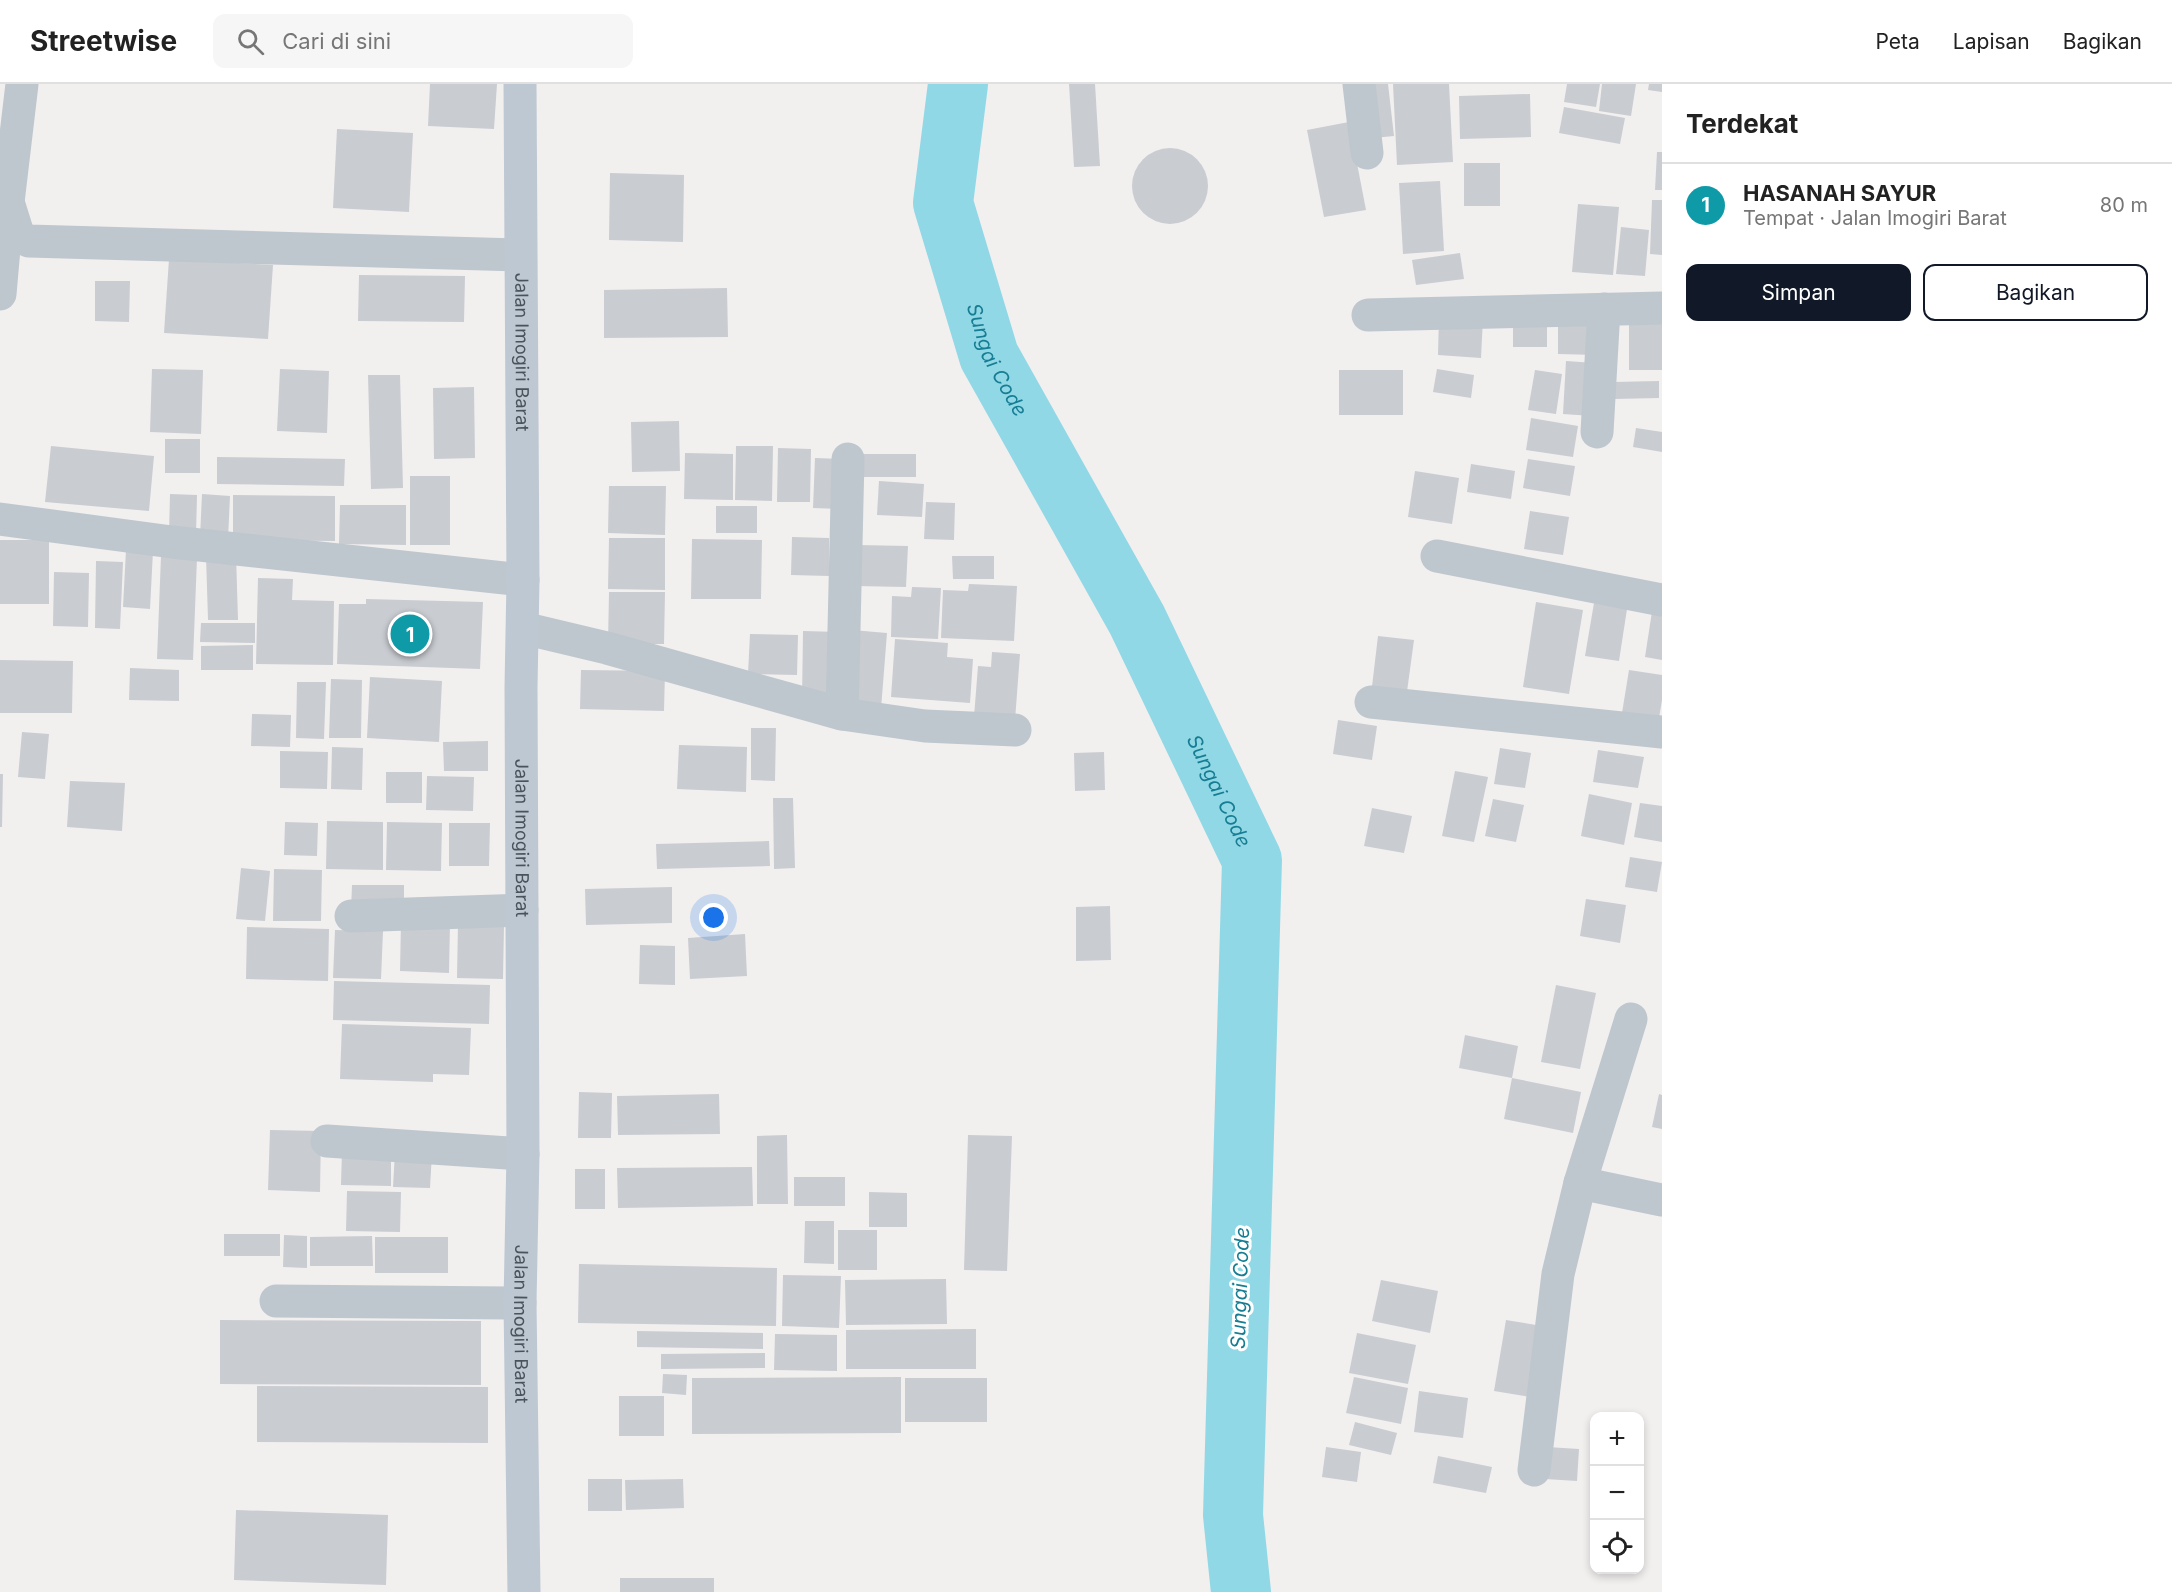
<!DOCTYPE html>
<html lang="id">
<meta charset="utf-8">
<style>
:root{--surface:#fff;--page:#f6f6f6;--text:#222;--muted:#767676;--line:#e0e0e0;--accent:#111827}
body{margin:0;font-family:Inter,sans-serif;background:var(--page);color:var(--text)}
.controls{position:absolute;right:18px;bottom:18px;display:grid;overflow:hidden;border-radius:12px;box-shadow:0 3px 9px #0003}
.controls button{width:54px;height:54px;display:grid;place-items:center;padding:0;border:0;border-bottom:2px solid var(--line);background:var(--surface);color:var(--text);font:30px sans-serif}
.you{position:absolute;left:714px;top:834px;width:21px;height:21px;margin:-15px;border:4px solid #fff;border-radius:50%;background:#1a73e8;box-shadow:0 0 0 9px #1a73e833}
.badge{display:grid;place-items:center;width:39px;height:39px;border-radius:50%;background:var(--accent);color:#fff;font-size:20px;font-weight:700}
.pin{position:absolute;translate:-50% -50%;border:3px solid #fff;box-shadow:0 2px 6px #0006}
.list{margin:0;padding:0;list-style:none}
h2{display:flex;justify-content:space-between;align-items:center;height:78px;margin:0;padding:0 24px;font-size:26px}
h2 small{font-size:20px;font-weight:400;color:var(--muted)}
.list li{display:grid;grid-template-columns:39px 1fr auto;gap:18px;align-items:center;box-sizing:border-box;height:84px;padding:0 24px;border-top:2px solid var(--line)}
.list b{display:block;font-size:22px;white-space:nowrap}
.list p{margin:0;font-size:20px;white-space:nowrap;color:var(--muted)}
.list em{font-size:20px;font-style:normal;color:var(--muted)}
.actions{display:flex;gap:12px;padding:18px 24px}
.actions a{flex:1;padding:14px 0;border:2px solid var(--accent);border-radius:12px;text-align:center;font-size:21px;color:var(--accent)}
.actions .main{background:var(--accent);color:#fff}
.icon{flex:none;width:33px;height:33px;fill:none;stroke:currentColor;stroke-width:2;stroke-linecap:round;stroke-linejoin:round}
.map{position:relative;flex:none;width:1662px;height:1508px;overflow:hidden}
header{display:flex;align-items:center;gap:36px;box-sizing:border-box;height:84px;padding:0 30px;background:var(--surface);border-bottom:2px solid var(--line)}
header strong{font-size:28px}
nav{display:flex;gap:33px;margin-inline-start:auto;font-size:21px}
.search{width:420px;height:54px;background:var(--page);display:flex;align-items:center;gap:15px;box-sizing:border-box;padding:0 21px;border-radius:12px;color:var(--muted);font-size:22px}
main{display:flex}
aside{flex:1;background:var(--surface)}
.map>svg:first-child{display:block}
</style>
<header>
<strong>Streetwise</strong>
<div class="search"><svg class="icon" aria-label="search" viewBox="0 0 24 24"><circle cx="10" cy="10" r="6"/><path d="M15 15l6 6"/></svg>Cari di sini</div>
<nav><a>Peta</a><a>Lapisan</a><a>Bagikan</a></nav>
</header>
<main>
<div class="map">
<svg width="1662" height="1508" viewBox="0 0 1662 1508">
<rect width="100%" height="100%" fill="#f2efef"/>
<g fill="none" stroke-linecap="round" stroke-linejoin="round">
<path stroke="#91d8e6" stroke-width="60" id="s1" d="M 958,0 L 943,119 L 989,272 L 1137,536 L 1252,776 L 1233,1431 L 1241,1508"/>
</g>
<g fill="#c9ccd1">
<path d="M 430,0 L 497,0 L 494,45 L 428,42 Z"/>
<path d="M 1069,0 L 1095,0 L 1100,82 L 1074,83 Z"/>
<path d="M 1367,0 L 1388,0 L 1394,52 L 1373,54 Z"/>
<path d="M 1393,0 L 1449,0 L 1453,78 L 1397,81 Z"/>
<path d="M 1567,0 L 1600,0 L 1596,23 L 1564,18 Z"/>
<path d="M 1602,0 L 1636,0 L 1631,32 L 1599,27 Z"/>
<path d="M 1649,0 L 1662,0 L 1662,8 L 1648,6 Z"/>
<path d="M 1530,10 L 1531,53 L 1460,55 L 1459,12 Z"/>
<path d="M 1564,23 L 1625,34 L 1620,60 L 1559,49 Z"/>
<path d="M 1349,38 L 1366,126 L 1324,133 L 1307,46 Z"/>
<path d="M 337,45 L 413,49 L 409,128 L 333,124 Z"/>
<circle cx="1170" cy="102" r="38"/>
<path d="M 1657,68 L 1662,68 L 1662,106 L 1655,106 Z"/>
<rect x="1464" y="79" width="36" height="43"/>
<path d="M 610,89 L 684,91 L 683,158 L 609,156 Z"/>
<path d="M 1440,97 L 1444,167 L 1403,170 L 1399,99 Z"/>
<path d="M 1652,116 L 1662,116 L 1662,171 L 1650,170 Z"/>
<path d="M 1578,120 L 1619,123 L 1613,191 L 1572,188 Z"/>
<path d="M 1621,143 L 1649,146 L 1645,192 L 1616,190 Z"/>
<path d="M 1460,169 L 1464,195 L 1416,201 L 1412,176 Z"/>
<path d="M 169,175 L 273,181 L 268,255 L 164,249 Z"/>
<path d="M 359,191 L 465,192 L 464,238 L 358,237 Z"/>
<path d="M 95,197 L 130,197 L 129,238 L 95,237 Z"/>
<path d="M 727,204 L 728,253 L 604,254 L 604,206 Z"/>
<rect x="1629" y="226" width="33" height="60"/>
<path d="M 1439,232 L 1483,234 L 1481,274 L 1438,271 Z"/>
<rect x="1513" y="236" width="34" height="27"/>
<path d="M 1558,237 L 1598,238 L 1597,271 L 1558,270 Z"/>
<path d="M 1566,277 L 1595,279 L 1592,332 L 1563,330 Z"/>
<path d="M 152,285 L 203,286 L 201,350 L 150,348 Z"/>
<path d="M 280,285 L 329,287 L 327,349 L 277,347 Z"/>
<path d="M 1437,285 L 1474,291 L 1471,314 L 1433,308 Z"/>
<rect x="1339" y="286" width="64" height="45"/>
<path d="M 1535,286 L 1562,290 L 1556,330 L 1528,326 Z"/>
<path d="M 368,291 L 400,291 L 403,404 L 371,405 Z"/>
<path d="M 1659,297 L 1659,314 L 1614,315 L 1613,298 Z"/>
<path d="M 474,303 L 475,374 L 434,375 L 433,304 Z"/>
<path d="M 1531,334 L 1578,342 L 1573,373 L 1526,366 Z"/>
<path d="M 679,337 L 680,387 L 632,388 L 631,338 Z"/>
<path d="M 1636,344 L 1662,348 L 1662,368 L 1633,363 Z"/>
<rect x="165" y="355" width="35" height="34"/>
<path d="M 51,362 L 154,372 L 149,427 L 45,418 Z"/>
<path d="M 736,362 L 773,362 L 772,417 L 735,416 Z"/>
<path d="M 778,364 L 811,365 L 810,418 L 777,418 Z"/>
<path d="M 685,369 L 733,370 L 733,416 L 684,415 Z"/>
<rect x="856" y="370" width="60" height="23"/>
<path d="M 217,373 L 345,375 L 344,402 L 217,400 Z"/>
<path d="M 815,374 L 841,375 L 840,425 L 813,424 Z"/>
<path d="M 1528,375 L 1575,382 L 1570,412 L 1523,404 Z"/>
<path d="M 1471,380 L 1515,387 L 1511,415 L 1467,408 Z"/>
<path d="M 1415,387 L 1459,394 L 1452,440 L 1408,433 Z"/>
<rect x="410" y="392" width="40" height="69"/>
<path d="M 879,397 L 924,400 L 922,433 L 877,431 Z"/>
<path d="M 609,402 L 666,402 L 665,451 L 608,449 Z"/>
<path d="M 170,410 L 197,411 L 196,451 L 169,451 Z"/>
<path d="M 202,410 L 230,412 L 228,455 L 200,454 Z"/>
<path d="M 233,411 L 335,412 L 335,457 L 233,456 Z"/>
<path d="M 926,418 L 955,419 L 954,456 L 924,455 Z"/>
<path d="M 340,421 L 406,421 L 406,461 L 339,460 Z"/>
<rect x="716" y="422" width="41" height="27"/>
<path d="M 1530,427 L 1569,433 L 1563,471 L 1524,465 Z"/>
<path d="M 792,453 L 829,454 L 829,492 L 791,491 Z"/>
<path d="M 609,454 L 665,454 L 665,506 L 608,505 Z"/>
<path d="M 692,455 L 762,456 L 761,515 L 691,515 Z"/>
<rect x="0" y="456" width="49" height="64"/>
<path d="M 856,461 L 908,462 L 906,503 L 855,502 Z"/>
<path d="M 126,466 L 153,467 L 150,525 L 123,523 Z"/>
<path d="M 236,470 L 238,536 L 208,536 L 206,471 Z"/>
<path d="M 161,472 L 197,474 L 193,576 L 157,575 Z"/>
<path d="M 952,472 L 994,472 L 994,495 L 953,495 Z"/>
<path d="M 96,477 L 123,478 L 120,545 L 95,544 Z"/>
<path d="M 54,488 L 89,489 L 88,543 L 53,542 Z"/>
<path d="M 258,494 L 293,495 L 292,516 L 334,517 L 333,581 L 256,580 Z"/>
<path d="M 969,500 L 1017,502 L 1014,557 L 941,554 L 943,506 L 968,507 Z"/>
<path d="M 912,503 L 941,504 L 938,555 L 891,553 L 892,512 L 911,513 Z"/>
<path d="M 609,508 L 665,508 L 664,560 L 608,560 Z"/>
<path d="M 366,515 L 483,518 L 480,585 L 337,580 L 339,520 L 366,520 Z"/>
<path d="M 1536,518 L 1583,526 L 1569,610 L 1523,603 Z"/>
<path d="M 1594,519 L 1627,525 L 1619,577 L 1585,572 Z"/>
<path d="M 1653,521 L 1662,523 L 1662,576 L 1645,573 Z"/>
<path d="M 201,539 L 255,539 L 255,559 L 200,558 Z"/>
<path d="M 852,546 L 887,549 L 881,625 L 846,622 Z"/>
<path d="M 803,547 L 839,548 L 837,618 L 802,616 Z"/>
<path d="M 750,550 L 798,551 L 797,591 L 748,590 Z"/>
<path d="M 1378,552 L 1414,556 L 1406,615 L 1371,611 Z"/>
<path d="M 895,555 L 948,559 L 947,573 L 973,575 L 970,619 L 891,613 Z"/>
<path d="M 253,561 L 253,586 L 201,586 L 201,562 Z"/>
<path d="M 992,568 L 1020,570 L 1015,636 L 974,633 L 978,582 L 991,583 Z"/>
<path d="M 0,576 L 73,577 L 72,629 L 0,629 Z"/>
<path d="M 130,584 L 179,586 L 179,617 L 129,616 Z"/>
<path d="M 581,586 L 665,587 L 664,627 L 580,625 Z"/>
<path d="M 1629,586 L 1662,591 L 1662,616 L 1659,634 L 1622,629 Z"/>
<path d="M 370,593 L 442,597 L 439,658 L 367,654 Z"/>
<path d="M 331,595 L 362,596 L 361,654 L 329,654 Z"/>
<path d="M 297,598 L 326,598 L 324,655 L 296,654 Z"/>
<path d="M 252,630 L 291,631 L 290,663 L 251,662 Z"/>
<path d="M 1338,636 L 1377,642 L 1372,676 L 1333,670 Z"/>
<path d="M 751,644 L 776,644 L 775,697 L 751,696 Z"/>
<path d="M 22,648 L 49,650 L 45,695 L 18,693 Z"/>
<path d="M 488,657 L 488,687 L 444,687 L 443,658 Z"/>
<path d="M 679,661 L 747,663 L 746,708 L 677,705 Z"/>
<path d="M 332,663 L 363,664 L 362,706 L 331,705 Z"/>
<path d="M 1500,664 L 1531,669 L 1525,704 L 1494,700 Z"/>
<path d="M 1598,666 L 1644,673 L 1638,704 L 1593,698 Z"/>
<path d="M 280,667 L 328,668 L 327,705 L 280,704 Z"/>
<path d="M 1104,668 L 1105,706 L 1075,707 L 1074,669 Z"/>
<path d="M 1455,687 L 1488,693 L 1474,758 L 1442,752 Z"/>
<rect x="386" y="688" width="36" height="31"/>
<path d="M 0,690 L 3,690 L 2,743 L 0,743 Z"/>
<path d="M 427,692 L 474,693 L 473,727 L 426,726 Z"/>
<path d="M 70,697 L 125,699 L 122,747 L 67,743 Z"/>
<path d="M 1589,710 L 1632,719 L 1624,761 L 1581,752 Z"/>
<path d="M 773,714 L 793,714 L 795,784 L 774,785 Z"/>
<path d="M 1493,715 L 1524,721 L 1516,758 L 1485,752 Z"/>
<path d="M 1640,719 L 1662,722 L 1662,758 L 1634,753 Z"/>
<path d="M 1372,724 L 1412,732 L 1404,769 L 1364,762 Z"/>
<path d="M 327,737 L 383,738 L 383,786 L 326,785 Z"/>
<path d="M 285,738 L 318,739 L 317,772 L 284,771 Z"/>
<path d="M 387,738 L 442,739 L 441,787 L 386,786 Z"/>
<path d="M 449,739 L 490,739 L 489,782 L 449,782 Z"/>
<path d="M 769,757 L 770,782 L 657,785 L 656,760 Z"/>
<path d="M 1630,773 L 1662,778 L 1657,808 L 1625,803 Z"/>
<path d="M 241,784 L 270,787 L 265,837 L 236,835 Z"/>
<path d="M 274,785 L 322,786 L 321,837 L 273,837 Z"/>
<path d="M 352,801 L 404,801 L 404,826 L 351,826 Z"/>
<path d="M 672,803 L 672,839 L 586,841 L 585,805 Z"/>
<path d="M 1586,815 L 1626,821 L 1620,859 L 1580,852 Z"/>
<path d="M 1110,822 L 1111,876 L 1076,877 L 1076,823 Z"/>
<path d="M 401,838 L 450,839 L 449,889 L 400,887 Z"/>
<path d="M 458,840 L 504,841 L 503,895 L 457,894 Z"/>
<path d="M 247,843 L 329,845 L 328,897 L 246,895 Z"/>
<path d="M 335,846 L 383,847 L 381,895 L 333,894 Z"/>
<path d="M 745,850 L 747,892 L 690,895 L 688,854 Z"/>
<path d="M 640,861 L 675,862 L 675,901 L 639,900 Z"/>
<path d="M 334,897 L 490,901 L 489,940 L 333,936 Z"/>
<path d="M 1556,901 L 1596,909 L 1580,985 L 1541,978 Z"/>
<path d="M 342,940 L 471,944 L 469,991 L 433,990 L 433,998 L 340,995 Z"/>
<path d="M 1465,951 L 1518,962 L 1512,994 L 1581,1008 L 1573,1049 L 1504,1035 L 1512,994 L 1459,984 Z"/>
<path d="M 579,1008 L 612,1009 L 611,1054 L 578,1054 Z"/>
<path d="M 719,1010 L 720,1050 L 618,1051 L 617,1012 Z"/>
<path d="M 1659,1010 L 1662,1011 L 1662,1045 L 1652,1043 Z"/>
<path d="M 270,1046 L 321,1047 L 320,1108 L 268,1106 Z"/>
<path d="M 787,1051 L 788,1120 L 757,1120 L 757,1052 Z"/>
<path d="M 968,1051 L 1012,1052 L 1007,1187 L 964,1186 Z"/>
<path d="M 342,1066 L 391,1067 L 391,1102 L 341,1101 Z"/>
<path d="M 395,1068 L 432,1069 L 430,1104 L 393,1103 Z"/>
<path d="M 752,1083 L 753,1122 L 618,1124 L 617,1084 Z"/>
<rect x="575" y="1085" width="30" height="40"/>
<rect x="794" y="1093" width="51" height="29"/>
<path d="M 347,1107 L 401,1108 L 400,1148 L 346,1147 Z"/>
<path d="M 869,1108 L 907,1109 L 907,1143 L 869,1143 Z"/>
<path d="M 805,1137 L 834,1137 L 834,1180 L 804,1179 Z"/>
<rect x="838" y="1146" width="39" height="40"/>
<rect x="224" y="1150" width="56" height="22"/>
<path d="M 284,1151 L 307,1152 L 307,1184 L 283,1183 Z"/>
<path d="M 372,1152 L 373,1182 L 310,1182 L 310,1153 Z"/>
<rect x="375" y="1153" width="73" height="36"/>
<path d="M 579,1180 L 777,1184 L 776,1242 L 578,1239 Z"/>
<path d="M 783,1191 L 841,1192 L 839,1244 L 782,1242 Z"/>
<path d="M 946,1195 L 947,1240 L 846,1241 L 845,1196 Z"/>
<path d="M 1381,1196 L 1438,1207 L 1430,1249 L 1372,1237 Z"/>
<path d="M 220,1236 L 481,1237 L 481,1301 L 220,1300 Z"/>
<path d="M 1506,1236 L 1542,1242 L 1530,1313 L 1494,1307 Z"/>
<path d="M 976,1245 L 976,1285 L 846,1285 L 846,1246 Z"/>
<path d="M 637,1247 L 763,1249 L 763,1265 L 637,1263 Z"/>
<path d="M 1357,1249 L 1416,1261 L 1408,1300 L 1349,1289 Z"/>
<path d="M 775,1250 L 837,1251 L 837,1287 L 774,1286 Z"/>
<path d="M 765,1269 L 765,1284 L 661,1285 L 661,1270 Z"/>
<path d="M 663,1290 L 687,1291 L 686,1311 L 662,1309 Z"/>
<path d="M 901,1293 L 901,1349 L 692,1350 L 692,1294 Z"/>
<path d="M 1354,1293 L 1408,1304 L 1401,1340 L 1346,1329 Z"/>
<rect x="905" y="1294" width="82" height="44"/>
<path d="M 257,1302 L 488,1303 L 488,1359 L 257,1358 Z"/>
<path d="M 1419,1307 L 1468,1314 L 1463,1354 L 1414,1348 Z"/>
<rect x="619" y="1312" width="45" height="40"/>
<path d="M 1355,1338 L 1397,1349 L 1391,1371 L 1349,1361 Z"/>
<path d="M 1326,1363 L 1361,1368 L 1357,1398 L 1322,1393 Z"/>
<path d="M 1547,1363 L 1579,1365 L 1577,1397 L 1545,1395 Z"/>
<path d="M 1438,1372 L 1492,1383 L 1486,1409 L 1433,1399 Z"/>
<rect x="588" y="1395" width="34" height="32"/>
<path d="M 683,1395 L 684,1424 L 626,1426 L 625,1396 Z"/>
<path d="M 236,1426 L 388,1431 L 386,1501 L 234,1496 Z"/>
<rect x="620" y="1494" width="94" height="14"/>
</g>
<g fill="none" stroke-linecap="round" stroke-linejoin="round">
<g stroke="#bec7cd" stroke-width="33">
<path d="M 1359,0 L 1367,69"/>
<path d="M 0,118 L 8,118 L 18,150 L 22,154 L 29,157 L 520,171"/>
<path d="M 0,210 L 8,118 L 22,0"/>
<path d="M 1368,231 L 1662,224"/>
<path d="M 1597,348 L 1604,225"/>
<path d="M 0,435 L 172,458 L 523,496"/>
<path d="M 1437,472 L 1662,516"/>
<path d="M 523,544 L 607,564 L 842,630 L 925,642 L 1015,646"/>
<path d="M 1371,618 L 1662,648"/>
<path d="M 842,630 L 848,375"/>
<path d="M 351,832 L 522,826"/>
<path d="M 327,1057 L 523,1070"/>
<path d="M 1580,1099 L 1631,935"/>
<path d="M 276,1217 L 520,1219"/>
<path d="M 1534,1386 L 1558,1190 L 1580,1099 L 1662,1116"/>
</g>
<path stroke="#bec8d2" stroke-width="33" id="s2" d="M 520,0 L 523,496 L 521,603 L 523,1070 L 520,1219 L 524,1508"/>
</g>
<g text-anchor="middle" stroke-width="6" stroke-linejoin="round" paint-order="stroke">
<g font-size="18" fill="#48535b" stroke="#fff">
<text dy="6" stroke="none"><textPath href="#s2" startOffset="268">Jalan Imogiri Barat</textPath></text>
<text dy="6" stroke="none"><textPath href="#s2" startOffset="754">Jalan Imogiri Barat</textPath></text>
<text dy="6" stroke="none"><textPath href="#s2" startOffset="1240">Jalan Imogiri Barat</textPath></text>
</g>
<g font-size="20" font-style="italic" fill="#167d93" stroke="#fff">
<text dy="7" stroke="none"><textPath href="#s1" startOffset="286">Sungai Code</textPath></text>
<text dy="7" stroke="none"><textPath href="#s1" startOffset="772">Sungai Code</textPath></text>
<text transform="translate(1240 1204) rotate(-88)" y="7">Sungai Code</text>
</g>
</g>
</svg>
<div class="controls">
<button>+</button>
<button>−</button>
<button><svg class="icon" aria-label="locate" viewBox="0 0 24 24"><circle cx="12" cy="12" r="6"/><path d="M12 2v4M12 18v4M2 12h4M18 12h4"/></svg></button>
</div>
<div class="you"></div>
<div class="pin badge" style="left:410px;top:550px;background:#0f9aa8">1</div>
</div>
<aside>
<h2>Terdekat<small></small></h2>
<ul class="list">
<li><span class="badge" style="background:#0f9aa8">1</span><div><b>HASANAH SAYUR</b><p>Tempat · Jalan Imogiri Barat</p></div><em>80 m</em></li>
</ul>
<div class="actions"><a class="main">Simpan</a><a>Bagikan</a></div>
</aside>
</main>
